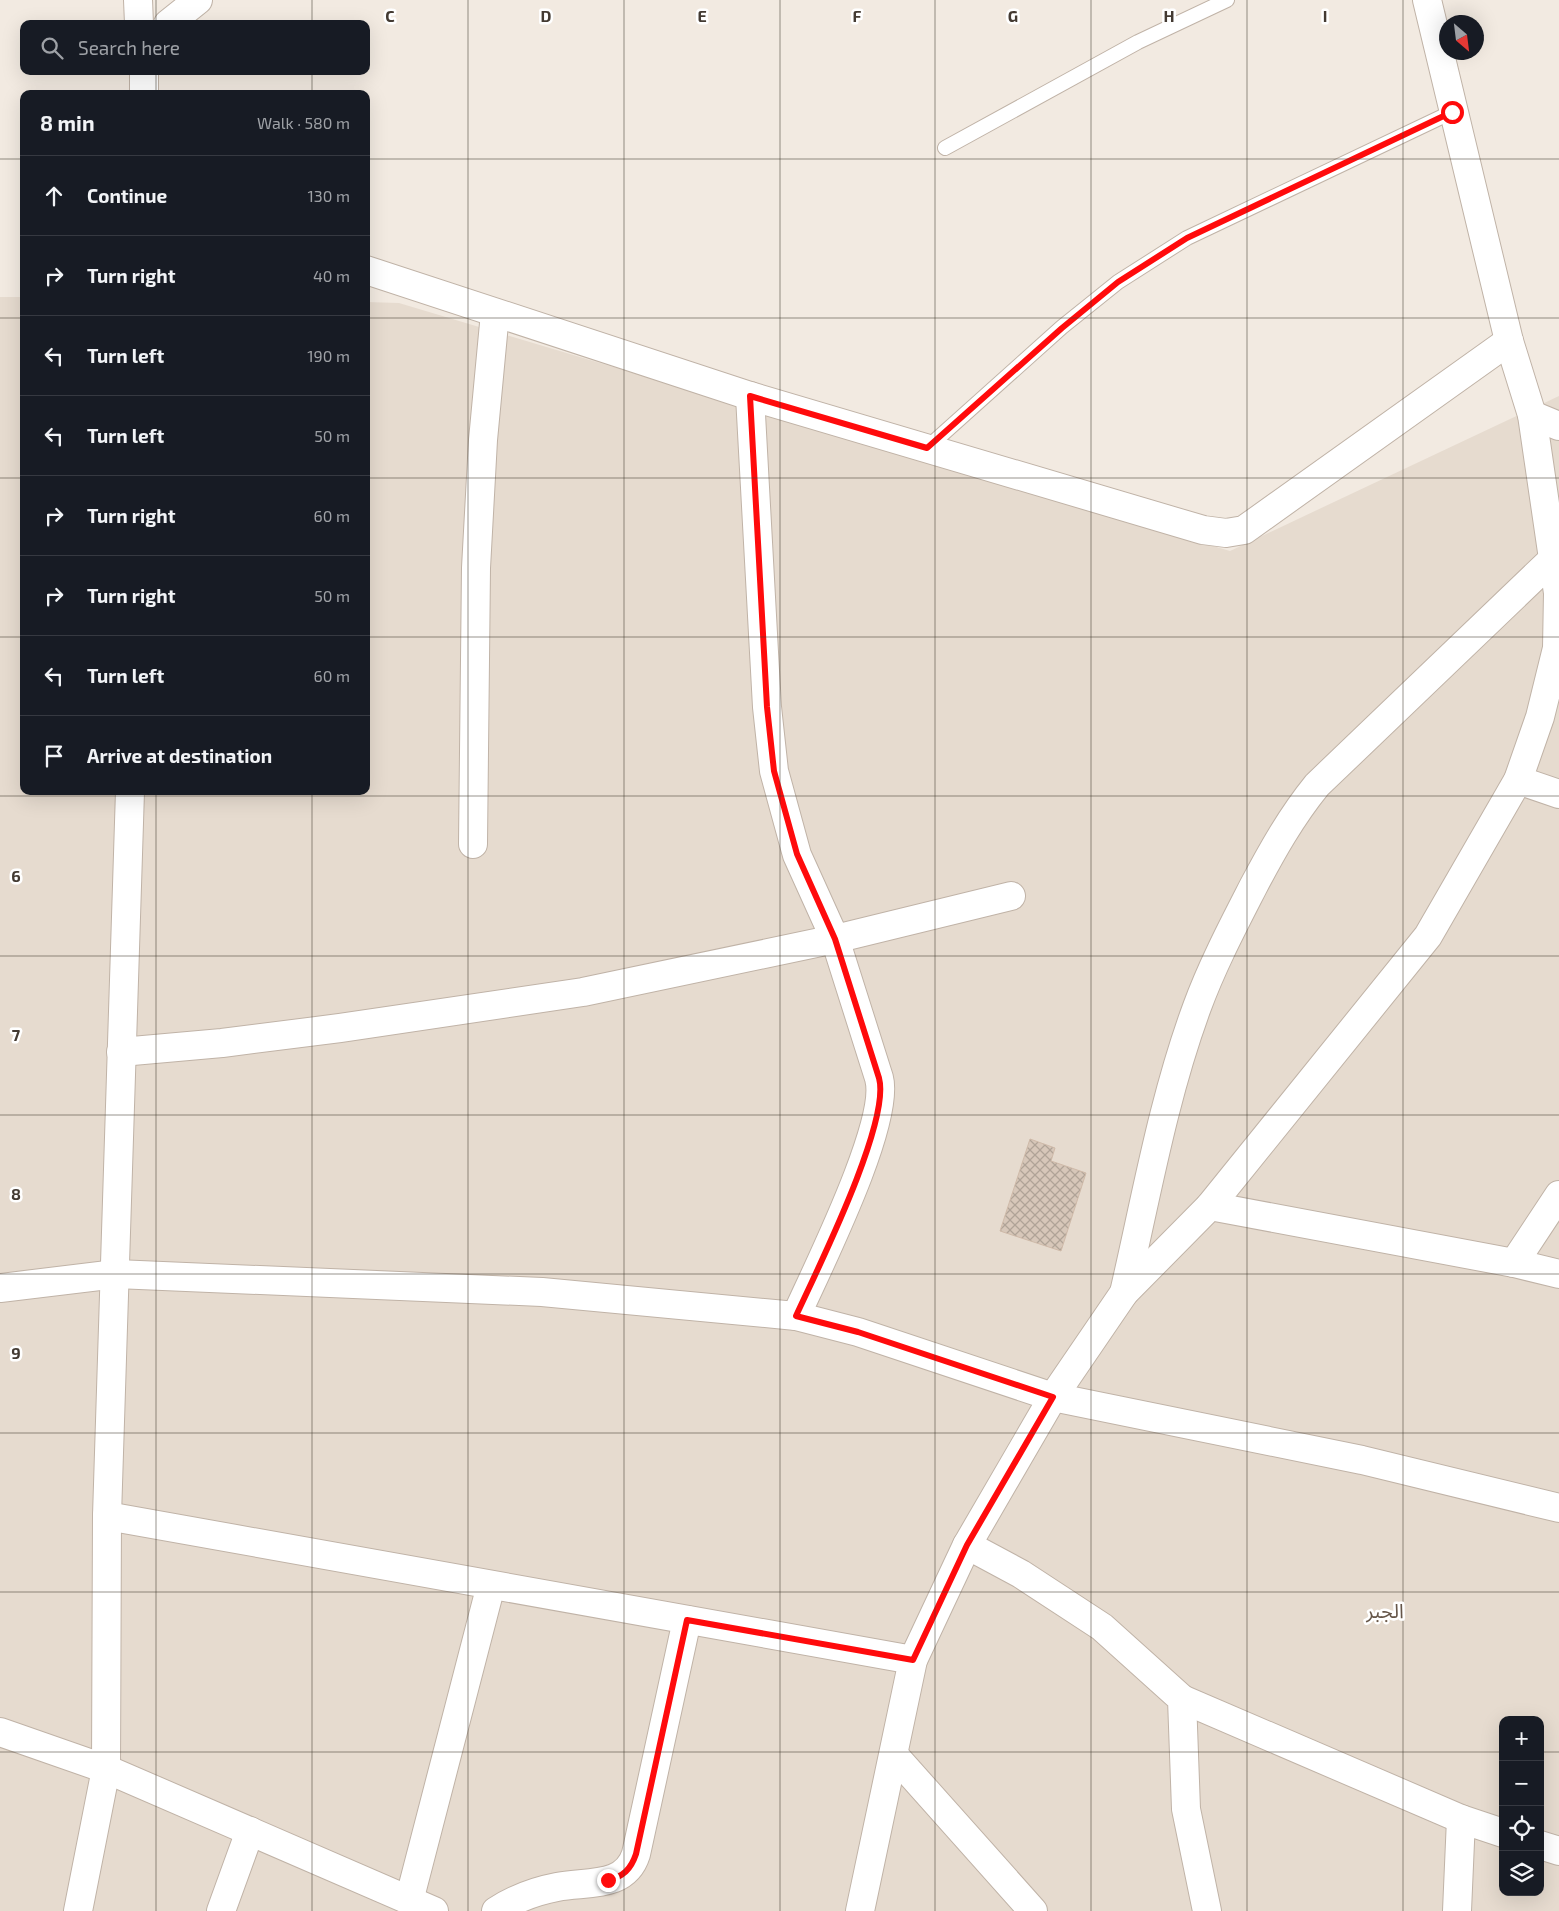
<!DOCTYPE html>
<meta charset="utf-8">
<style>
:root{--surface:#171b24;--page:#242831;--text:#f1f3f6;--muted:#9ea1a6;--line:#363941}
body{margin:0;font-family:"Exo 2","Noto Sans Arabic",sans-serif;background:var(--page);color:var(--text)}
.controls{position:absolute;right:15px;bottom:15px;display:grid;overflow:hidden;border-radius:10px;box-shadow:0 5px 20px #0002}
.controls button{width:45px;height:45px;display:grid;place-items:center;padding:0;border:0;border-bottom:1px solid var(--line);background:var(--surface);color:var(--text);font:25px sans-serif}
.compass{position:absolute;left:1439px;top:15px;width:45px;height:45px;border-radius:50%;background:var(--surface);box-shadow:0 5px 20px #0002;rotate:152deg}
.stop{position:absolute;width:15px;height:15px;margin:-11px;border:4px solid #ff0b0c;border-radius:50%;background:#fff}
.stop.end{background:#ff0b0c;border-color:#fff;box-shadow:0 1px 5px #0008}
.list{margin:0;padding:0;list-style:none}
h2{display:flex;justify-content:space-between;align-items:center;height:65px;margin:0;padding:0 20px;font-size:21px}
h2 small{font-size:16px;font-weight:400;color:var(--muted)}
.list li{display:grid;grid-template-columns:32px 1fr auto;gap:15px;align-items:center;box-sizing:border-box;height:80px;padding:0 20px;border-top:1px solid var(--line)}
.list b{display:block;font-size:19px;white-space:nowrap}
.list em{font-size:16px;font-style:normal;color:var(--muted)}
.icon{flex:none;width:28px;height:28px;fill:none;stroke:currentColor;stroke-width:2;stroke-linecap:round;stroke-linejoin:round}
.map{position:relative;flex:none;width:1559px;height:1911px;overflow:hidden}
.search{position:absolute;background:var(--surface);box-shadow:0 5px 20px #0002;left:20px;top:20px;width:350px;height:55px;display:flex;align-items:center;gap:12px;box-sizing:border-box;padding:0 18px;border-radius:10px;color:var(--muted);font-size:19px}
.panel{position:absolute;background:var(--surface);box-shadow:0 5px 20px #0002;left:20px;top:90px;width:350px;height:705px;border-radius:10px}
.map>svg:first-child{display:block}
</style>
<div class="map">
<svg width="1559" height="1911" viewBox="0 0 1559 1911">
<defs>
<pattern id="building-cross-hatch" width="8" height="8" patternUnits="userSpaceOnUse" patternTransform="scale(1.25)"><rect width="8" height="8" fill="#d7c7b9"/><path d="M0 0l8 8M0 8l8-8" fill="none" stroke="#b0a397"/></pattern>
</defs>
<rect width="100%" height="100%" fill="#f2eae1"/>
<path fill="#e6dbcf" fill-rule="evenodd" d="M 0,297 L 24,297 L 24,791 L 366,791 L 366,302 L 399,303 L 1230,551 L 1559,396 L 1559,1911 L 0,1911 ZM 1503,1720 L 1540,1720 L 1540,1892 L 1503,1892 Z"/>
<path fill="url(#building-cross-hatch)" stroke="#cfbaa9" d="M 1030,1139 L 1055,1148 L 1051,1161 L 1086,1173 L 1061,1251 L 1000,1231 Z"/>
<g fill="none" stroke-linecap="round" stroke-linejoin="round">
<defs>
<g id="lane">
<path d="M 945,148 L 1138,42 L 1227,0"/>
<path d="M 927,448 L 1062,327 L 1118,282 L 1187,238 L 1452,112"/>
</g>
<g id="street">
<path d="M 138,0 L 139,24"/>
<path d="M 168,24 L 198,0"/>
<path d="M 144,71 L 144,94"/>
<path d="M 366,270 L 750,396 L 1203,530 L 1226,533 L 1244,530 L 1509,341"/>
<path d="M 750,396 L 767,707 L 774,771 L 797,855 L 835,939 L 879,1078 C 891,1122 817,1269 796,1316"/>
<path d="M 1532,415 L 1559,426"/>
<path d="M 1518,780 L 1559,794"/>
<path d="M 473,844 L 476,568 L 483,440 L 495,313"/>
<path d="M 121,1052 L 222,1043 L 340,1028 L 583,992 L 835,939 L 1011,896"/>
<path d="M 1210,1206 L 1514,1263 L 1559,1274"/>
<path d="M 1514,1263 L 1559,1195"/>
<path d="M 0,1288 L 116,1274 L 542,1292 L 796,1316 L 858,1332 L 1053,1397 L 1362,1460 L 1559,1508"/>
<path d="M 1124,1293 C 1146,1198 1163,1099 1197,1007 C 1212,966 1233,926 1253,887 C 1272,851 1291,817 1317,785 L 1554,558"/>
<path d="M 107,1516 L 913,1660"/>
<path d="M 967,1545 L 1021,1574 L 1102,1627 L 1182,1699 L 1186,1809 L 1207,1911"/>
<path d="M 1182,1699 L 1461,1819 L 1503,1833"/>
<path d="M 0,1732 L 106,1769 L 434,1911"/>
<path d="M 894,1755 L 1033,1911"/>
<path d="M 1540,1845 L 1559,1851"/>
<path d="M 409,1901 L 491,1585"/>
<path d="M 78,1911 L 106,1769 L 107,1516 L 130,791"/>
<path d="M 221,1911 L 250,1831"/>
<path d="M 496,1911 C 513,1900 536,1891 557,1887 C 586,1881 625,1889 636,1854 L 687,1620"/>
<path d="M 860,1911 L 913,1660 L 967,1545 L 1053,1397 L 1124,1293 L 1210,1206 L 1428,936 L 1518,780 L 1540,717 L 1557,648 L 1558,593 L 1532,415 L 1509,341 L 1427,0"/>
<path d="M 1457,1911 L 1461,1819"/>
</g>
</defs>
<use href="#lane" stroke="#c0b3a7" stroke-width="16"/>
<use href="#street" stroke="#c0b3a7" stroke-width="30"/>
<use href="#lane" stroke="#fff" stroke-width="14"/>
<use href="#street" stroke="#fff" stroke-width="28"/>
</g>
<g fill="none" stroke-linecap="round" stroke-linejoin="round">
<path stroke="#ff0b0c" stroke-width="6" d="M 608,1880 C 623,1877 631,1869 636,1854 L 687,1620 L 913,1660 L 967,1545 L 1053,1397 L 858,1332 L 796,1316 C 817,1270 891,1122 879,1078 L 835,939 L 797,854 L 774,771 L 767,707 L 750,396 L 927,448 L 1062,328 L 1118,282 L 1187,238 L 1452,112"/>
</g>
<path fill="none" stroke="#433a32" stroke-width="1" stroke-opacity="0.55" d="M 156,0 L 156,24M 312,0 L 312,24M 468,0 L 468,1911M 624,0 L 624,1911M 780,0 L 780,1911M 935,0 L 935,1911M 1091,0 L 1091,1911M 1247,0 L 1247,1911M 1403,0 L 1403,1911M 156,71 L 156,94M 312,71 L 312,94M 0,159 L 24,159M 366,159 L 1559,159M 0,318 L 24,318M 366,318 L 1559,318M 0,478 L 24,478M 366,478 L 1559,478M 0,637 L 24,637M 366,637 L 1559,637M 156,791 L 156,1911M 312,791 L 312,1911M 0,796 L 1559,796M 0,956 L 1559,956M 0,1115 L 1559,1115M 0,1274 L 1559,1274M 0,1433 L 1559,1433M 0,1592 L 1559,1592M 0,1752 L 1503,1752M 1540,1752 L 1559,1752"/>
<g text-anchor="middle" stroke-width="5" stroke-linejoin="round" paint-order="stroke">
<g font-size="20" fill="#665649" stroke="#fff">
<text x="1385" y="1618">الجبر</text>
</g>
</g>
<g font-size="16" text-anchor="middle" font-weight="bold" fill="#433a32" stroke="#fff" stroke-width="5" stroke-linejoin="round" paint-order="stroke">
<text x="390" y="22">C</text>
<text x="546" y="22">D</text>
<text x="702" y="22">E</text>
<text x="857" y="22">F</text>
<text x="1013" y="22">G</text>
<text x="1169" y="22">H</text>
<text x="1325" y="22">I</text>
<text x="16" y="882">6</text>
<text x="16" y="1041">7</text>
<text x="16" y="1200">8</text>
<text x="16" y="1359">9</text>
</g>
</svg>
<div class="controls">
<button>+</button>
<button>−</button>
<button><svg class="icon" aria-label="locate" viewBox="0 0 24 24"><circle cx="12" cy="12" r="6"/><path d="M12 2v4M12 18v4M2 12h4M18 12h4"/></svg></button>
<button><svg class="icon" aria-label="layers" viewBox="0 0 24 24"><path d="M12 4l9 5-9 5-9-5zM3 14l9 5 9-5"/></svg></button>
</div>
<svg class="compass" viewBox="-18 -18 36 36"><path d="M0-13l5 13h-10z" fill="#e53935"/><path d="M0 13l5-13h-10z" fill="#9ea1a6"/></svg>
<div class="stop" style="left:1452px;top:112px"></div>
<div class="stop end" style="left:608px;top:1880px"></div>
<div class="search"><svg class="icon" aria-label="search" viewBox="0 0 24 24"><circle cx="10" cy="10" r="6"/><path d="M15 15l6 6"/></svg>Search here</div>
<section class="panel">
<h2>8 min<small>Walk · 580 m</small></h2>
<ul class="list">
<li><svg class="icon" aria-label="ahead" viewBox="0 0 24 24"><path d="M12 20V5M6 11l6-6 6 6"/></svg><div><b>Continue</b></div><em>130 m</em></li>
<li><svg class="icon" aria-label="right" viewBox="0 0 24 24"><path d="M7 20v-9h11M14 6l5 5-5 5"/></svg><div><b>Turn right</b></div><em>40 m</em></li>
<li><svg class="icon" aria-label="left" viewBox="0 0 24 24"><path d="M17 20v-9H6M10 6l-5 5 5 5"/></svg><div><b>Turn left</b></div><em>190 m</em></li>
<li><svg class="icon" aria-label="left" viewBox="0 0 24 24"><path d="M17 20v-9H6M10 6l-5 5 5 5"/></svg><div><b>Turn left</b></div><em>50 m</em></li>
<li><svg class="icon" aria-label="right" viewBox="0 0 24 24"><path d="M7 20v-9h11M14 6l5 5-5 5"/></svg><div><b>Turn right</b></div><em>60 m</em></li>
<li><svg class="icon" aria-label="right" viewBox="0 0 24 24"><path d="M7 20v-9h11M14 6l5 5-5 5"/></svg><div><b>Turn right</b></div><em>50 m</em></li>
<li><svg class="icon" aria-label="left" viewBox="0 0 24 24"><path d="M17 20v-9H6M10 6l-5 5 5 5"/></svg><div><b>Turn left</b></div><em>60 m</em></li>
<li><svg class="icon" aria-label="arrive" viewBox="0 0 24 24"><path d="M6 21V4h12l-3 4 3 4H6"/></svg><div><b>Arrive at destination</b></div></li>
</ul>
</section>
</div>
